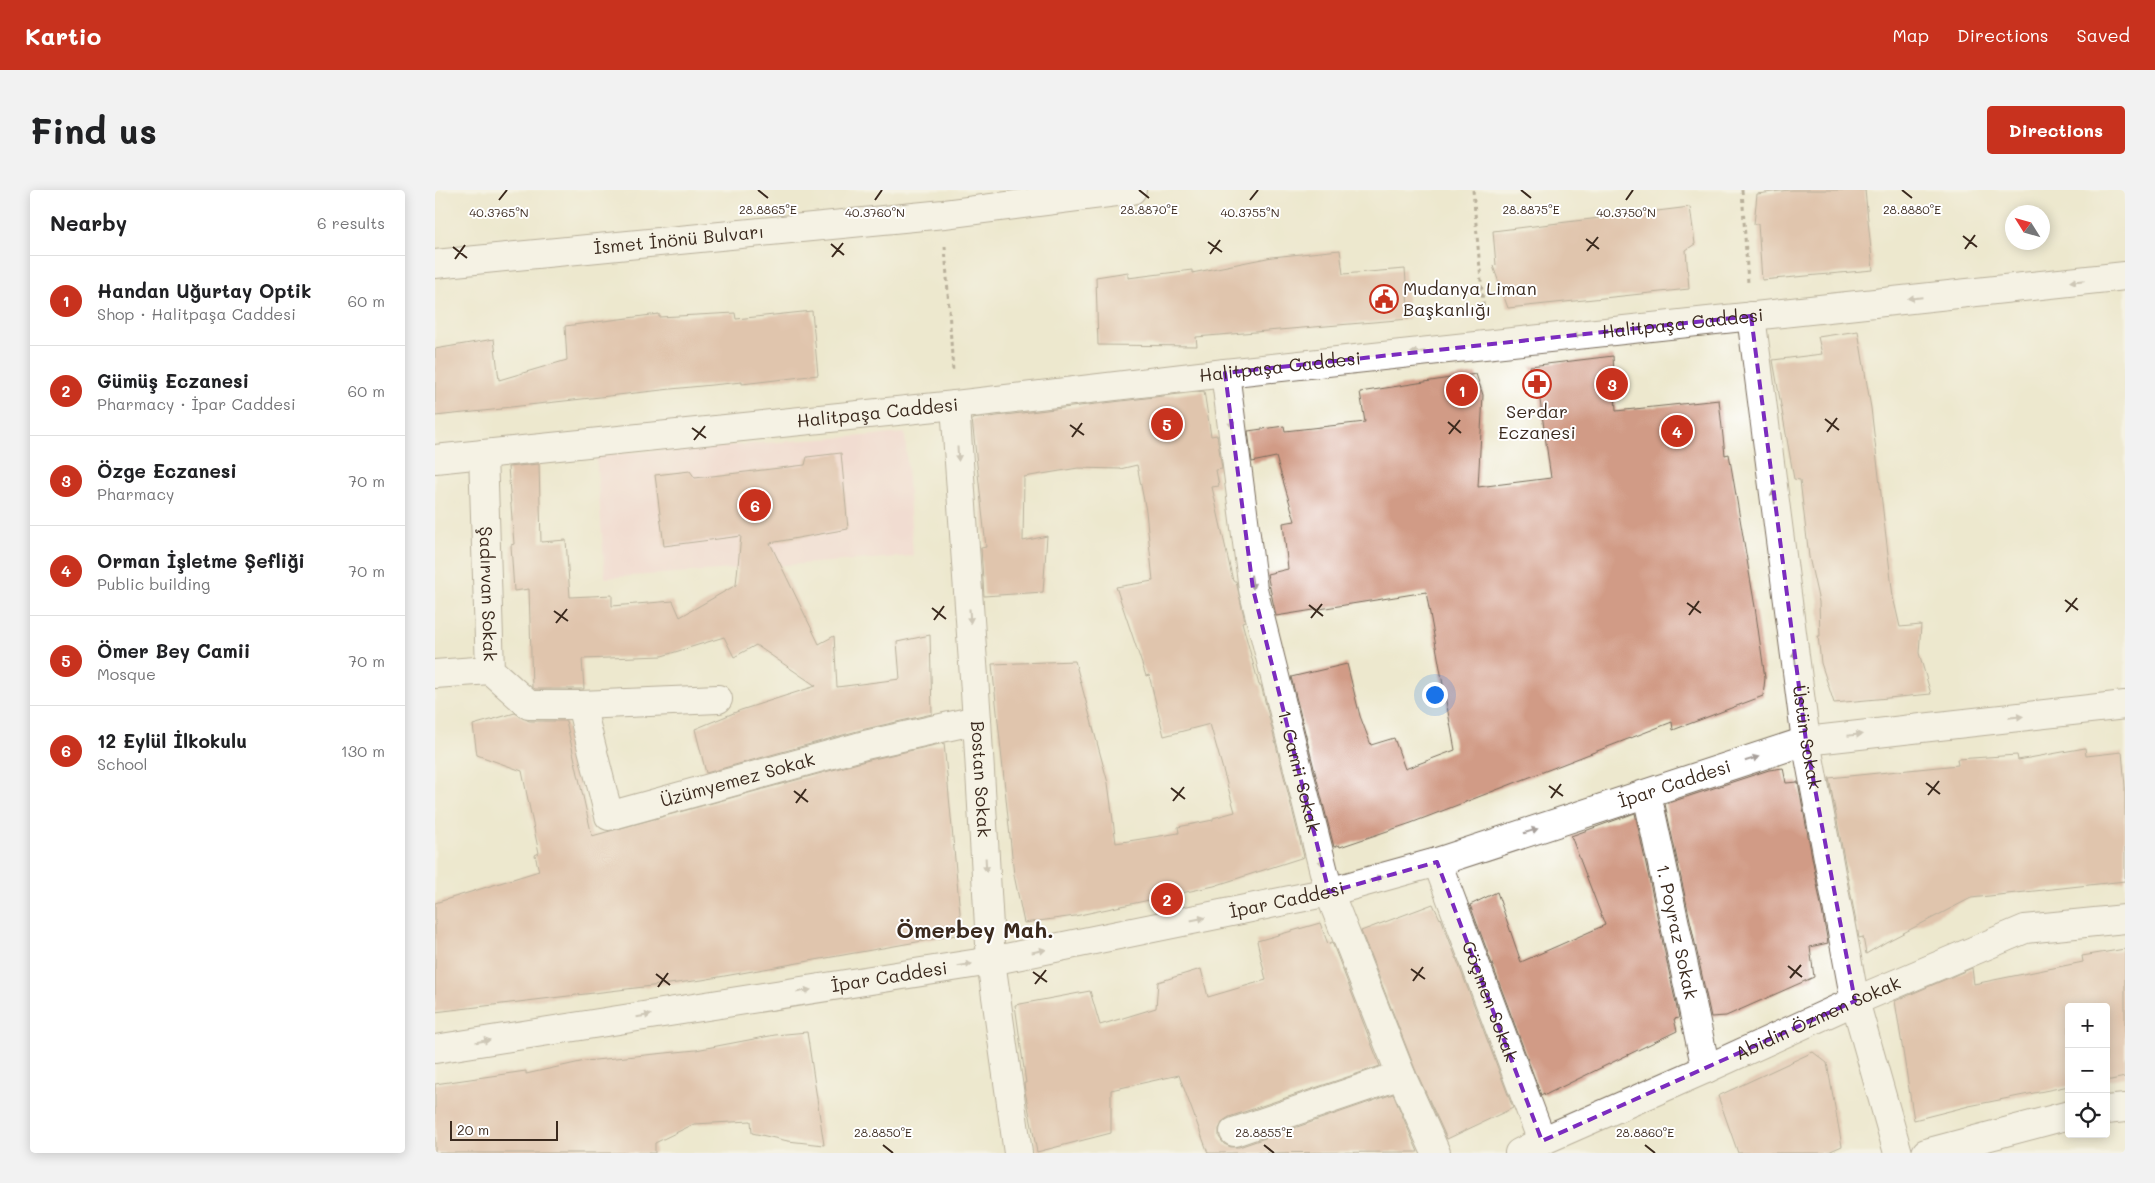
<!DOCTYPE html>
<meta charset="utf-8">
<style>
:root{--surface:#fff;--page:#f2f2f2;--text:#202124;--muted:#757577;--line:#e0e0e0;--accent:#c8321e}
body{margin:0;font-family:Mali,sans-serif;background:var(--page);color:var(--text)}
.controls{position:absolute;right:15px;bottom:15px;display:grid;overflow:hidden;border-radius:5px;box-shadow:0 2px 12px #0003}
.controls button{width:45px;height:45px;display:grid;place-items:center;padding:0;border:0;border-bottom:1px solid var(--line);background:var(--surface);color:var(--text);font:25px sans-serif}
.compass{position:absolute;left:1570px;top:15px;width:45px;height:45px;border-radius:50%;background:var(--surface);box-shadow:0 2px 12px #0003;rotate:307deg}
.scale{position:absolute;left:15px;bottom:12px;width:108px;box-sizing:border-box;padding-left:5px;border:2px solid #3b2a1e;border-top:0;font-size:14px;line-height:18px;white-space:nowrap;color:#3b2a1e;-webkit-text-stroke:4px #fff;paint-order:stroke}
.you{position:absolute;left:999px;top:504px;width:18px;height:18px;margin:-12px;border:4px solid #fff;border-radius:50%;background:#1a73e8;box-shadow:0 0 0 8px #1a73e833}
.badge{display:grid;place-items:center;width:32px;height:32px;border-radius:50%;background:var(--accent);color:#fff;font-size:16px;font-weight:700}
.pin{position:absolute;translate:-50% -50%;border:2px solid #fff;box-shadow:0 1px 5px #0006}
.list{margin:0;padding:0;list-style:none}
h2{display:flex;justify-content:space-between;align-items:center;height:65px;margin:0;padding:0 20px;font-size:21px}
h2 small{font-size:16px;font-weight:400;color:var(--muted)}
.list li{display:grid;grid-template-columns:32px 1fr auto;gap:15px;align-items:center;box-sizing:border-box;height:90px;padding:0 20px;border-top:1px solid var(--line)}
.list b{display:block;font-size:19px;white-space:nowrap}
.list p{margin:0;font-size:16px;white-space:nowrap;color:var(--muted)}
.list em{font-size:16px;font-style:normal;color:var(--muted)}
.icon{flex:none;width:28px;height:28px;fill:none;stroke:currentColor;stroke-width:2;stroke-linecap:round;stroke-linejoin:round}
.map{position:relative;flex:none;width:1690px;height:963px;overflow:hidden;border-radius:5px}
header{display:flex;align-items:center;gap:30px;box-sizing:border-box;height:70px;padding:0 25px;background:var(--accent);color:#fff}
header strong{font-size:24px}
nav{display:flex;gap:28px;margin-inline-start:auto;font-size:18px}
.intro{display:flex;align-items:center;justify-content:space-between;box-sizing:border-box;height:120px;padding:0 30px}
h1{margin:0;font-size:35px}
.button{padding:12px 22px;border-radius:5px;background:var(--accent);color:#fff;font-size:18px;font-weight:700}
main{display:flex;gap:30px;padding:0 30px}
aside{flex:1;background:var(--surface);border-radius:5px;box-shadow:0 2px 12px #0003}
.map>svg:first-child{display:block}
</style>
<header>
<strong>Kartio</strong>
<nav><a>Map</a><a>Directions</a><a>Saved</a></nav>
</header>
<div class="intro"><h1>Find us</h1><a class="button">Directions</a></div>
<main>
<aside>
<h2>Nearby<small>6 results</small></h2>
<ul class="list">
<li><span class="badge">1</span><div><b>Handan Uğurtay Optik</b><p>Shop · Halitpaşa Caddesi</p></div><em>60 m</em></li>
<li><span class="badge">2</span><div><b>Gümüş Eczanesi</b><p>Pharmacy · İpar Caddesi</p></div><em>60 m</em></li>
<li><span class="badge">3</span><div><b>Özge Eczanesi</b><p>Pharmacy</p></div><em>70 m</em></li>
<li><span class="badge">4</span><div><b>Orman İşletme Şefliği</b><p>Public building</p></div><em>70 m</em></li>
<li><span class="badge">5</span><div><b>Ömer Bey Camii</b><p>Mosque</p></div><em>70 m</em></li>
<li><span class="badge">6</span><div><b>12 Eylül İlkokulu</b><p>School</p></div><em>130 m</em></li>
</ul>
</aside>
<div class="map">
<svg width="1690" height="963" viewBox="0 0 1690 963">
<rect width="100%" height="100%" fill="#fff"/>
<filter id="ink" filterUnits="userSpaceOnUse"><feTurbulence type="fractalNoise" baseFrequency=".02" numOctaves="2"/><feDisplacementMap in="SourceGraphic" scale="10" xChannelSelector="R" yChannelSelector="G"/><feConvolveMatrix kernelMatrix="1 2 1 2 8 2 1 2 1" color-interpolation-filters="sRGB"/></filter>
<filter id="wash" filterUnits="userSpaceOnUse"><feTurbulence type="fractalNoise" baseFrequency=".0096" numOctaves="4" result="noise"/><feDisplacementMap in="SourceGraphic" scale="20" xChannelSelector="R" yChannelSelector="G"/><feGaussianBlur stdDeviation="1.12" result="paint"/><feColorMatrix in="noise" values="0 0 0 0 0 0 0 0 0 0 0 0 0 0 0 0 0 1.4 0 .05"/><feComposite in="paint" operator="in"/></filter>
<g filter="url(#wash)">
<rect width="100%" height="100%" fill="#ede8ce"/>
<path fill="#f7cfd4" d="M 470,243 L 478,366 L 170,388 L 161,265 Z"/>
<g id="blocks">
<g fill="#d19b86">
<path d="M 1354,0 L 1430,0 L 1438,80 L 1327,90 L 1323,34 L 1319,34 L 1322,4 Z"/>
<path d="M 1255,17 L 1260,54 L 1251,60 L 1254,99 L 1073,118 L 1058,76 L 1061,75 L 1058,41 Z"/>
<path d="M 905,60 L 908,84 L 970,79 L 974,129 L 761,147 L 762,156 L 663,155 L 661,87 L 693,82 L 693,88 L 757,80 L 757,83 L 837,67 Z"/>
<path d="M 377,121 L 383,185 L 307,194 L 307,192 L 236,199 L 67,218 L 67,219 L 0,226 L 0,159 L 59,149 L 64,190 L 132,170 L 130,136 L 224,124 L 224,127 L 300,123 L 301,129 Z"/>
<path d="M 1423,141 L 1436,218 L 1458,407 L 1465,437 L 1486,435 L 1484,463 L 1496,504 L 1399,513 L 1386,473 L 1383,446 L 1385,446 L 1384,412 L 1374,367 L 1365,290 L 1359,289 L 1338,170 L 1387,164 L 1383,147 Z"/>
<path d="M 1178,166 L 1181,221 L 1284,210 L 1290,265 L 1294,264 L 1320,417 L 1330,488 L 1328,506 L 1238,540 L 1237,532 L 976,633 L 905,657 L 904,655 L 899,657 L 856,487 L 912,474 L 925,526 L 936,555 L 959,548 L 970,579 L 1020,560 L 991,402 L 841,426 L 832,384 L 853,379 L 848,333 L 860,331 L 841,267 L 817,272 L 813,241 L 849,236 L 850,241 L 930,232 L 925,202 L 1041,184 L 1048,205 L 1043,297 L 1116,288 L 1104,203 L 1095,176 Z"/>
<path d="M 769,201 L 776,246 L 782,245 L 787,279 L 781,280 L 784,296 L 777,297 L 798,391 L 801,391 L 810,431 L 807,432 L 824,495 L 826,495 L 869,667 L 779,696 L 640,726 L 589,733 L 579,685 L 557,474 L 640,471 L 673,593 L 681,653 L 744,643 L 743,637 L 778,630 L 778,628 L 800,622 L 775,534 L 729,546 L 714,485 L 711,486 L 681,397 L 718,391 L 711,321 L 702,275 L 685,279 L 643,278 L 589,287 L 588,351 L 612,346 L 608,402 L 549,406 L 546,358 L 551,357 L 537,229 Z"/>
<path d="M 406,263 L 413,339 L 335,353 L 384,454 L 399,446 L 402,497 L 465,489 L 462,452 L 495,445 L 497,524 L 426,540 L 271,583 L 260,539 L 306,520 L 381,496 L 321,455 L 299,467 L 289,447 L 227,466 L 147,469 L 149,499 L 100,499 L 97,497 L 94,399 L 79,401 L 76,355 L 79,354 L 73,277 L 104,274 L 106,352 L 131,350 L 135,407 L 177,405 L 177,416 L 238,411 L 245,427 L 301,395 L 306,346 L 229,356 L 220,285 L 255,281 L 260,288 L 370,275 L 372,267 Z"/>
<path d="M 80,523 L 94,531 L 131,531 L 157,646 L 434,570 L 509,553 L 527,744 L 267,790 L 0,822 L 0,713 L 104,681 L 100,665 L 104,663 L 87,581 L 42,565 L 38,535 Z"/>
<path d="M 1650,558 L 1651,566 L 1687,562 L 1690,596 L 1690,691 L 1536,708 L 1451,752 L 1431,764 L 1428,747 L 1424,748 L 1394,588 L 1523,575 L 1522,569 L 1582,565 L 1583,570 Z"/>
<path d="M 1348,578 L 1351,593 L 1363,592 L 1393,753 L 1375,757 L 1379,787 L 1291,826 L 1276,827 L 1230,614 L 1334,580 Z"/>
<path d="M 1200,623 L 1244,828 L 1239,829 L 1242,841 L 1110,905 L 1109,903 L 1106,905 L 1035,715 L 1062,702 L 1086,772 L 1170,735 L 1136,646 Z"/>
<path d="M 998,714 L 1005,729 L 1006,728 L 1078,918 L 1012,949 L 980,879 L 926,741 Z"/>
<path d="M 885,733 L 893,754 L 897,752 L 945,876 L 794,927 L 788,931 L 784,939 L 784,947 L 789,954 L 796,957 L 804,957 L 958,904 L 983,962 L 773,963 L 744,885 L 676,900 L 676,943 L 602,962 L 590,901 L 589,893 L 591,893 L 580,815 L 655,801 L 665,835 L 721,818 L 723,792 L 766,779 L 773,807 L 831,790 L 822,751 Z"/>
<path d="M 1690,759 L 1690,887 L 1671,891 L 1671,817 L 1634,817 L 1634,896 L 1534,916 L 1479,930 L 1460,811 L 1537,778 L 1539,794 L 1648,772 L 1647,766 Z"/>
<path d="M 372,842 L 389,955 L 353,951 L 317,943 L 316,931 L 259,934 L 220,953 L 220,963 L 0,963 L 0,894 L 91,881 L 91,884 L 150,871 L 261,860 L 340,845 Z"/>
<path d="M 1378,862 L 1392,873 L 1407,956 L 1391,963 L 1303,963 L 1283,906 Z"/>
</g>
</g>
</g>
<g filter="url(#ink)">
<use href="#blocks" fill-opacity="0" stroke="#796c5c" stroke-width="1"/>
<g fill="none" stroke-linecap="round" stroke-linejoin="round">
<defs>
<g id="minor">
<path id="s1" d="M 0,74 L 509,24 L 697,0"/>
<path id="s2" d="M 1316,126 L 1371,551 L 1420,811 L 1463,963"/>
<path id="s3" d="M 790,183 L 818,399 L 894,702 L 966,885 L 1001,963"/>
<path id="s4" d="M 520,215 L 542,530 L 556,771 L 583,963"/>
<path id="s5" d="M 48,264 L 55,480 L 94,515 L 146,515 L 283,509"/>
<path d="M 0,484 L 55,480"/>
<path id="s6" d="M 146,515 L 174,626 L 430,555 L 542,530"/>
<path id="s7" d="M 1212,604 L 1271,879"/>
<path id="s8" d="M 1002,672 L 1107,951"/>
<path d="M 1671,920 L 1690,918"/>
<path d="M 799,942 L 966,885"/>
<path id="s9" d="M 1084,963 L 1107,951 L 1271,879 L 1420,811 L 1590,739 L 1690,729"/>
<path d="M 1491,963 L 1634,925"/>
</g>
<g id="major">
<path id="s10" d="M 0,269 L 520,215 L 790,183 L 1690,86"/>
<path id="s11" d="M 0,859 L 556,771 L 894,702 L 1002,672 L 1371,551 L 1690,515"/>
</g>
</defs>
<use href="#minor" stroke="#796c5c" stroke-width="30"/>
<use href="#major" stroke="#796c5c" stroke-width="30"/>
<g stroke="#796c5c" stroke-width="3" stroke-dasharray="4 4" stroke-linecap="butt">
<path d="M 1038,0 L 1049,124"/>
<path d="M 1307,0 L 1313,93"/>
<path d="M 510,56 L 518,182"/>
</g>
<use href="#minor" stroke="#fff" stroke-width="28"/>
<use href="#major" stroke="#fff" stroke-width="28"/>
</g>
<defs><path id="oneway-solid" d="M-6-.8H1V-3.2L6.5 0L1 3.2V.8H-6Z" transform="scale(1.25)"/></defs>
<g fill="#a79f9a">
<use href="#oneway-solid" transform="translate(1642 91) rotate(174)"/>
<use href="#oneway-solid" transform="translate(1480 108) rotate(174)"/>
<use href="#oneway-solid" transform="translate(1144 145) rotate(174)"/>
<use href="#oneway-solid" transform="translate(983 162) rotate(174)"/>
<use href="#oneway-solid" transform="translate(796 231) rotate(82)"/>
<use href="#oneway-solid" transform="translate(523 264) rotate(86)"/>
<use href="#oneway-solid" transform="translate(1339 307) rotate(-97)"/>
<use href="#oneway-solid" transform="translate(817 392) rotate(82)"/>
<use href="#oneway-solid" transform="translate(535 426) rotate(86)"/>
<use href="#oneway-solid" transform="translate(1360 468) rotate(-97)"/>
<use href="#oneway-solid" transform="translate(1581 527) rotate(-6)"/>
<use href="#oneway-solid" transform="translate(1420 545) rotate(-6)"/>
<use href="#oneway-solid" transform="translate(1317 569) rotate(-18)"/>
<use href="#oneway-solid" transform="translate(1096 641) rotate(-18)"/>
<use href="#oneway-solid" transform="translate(886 669) rotate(76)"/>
<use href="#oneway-solid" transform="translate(551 675) rotate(87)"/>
<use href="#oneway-solid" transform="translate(941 689) rotate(-16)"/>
<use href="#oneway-solid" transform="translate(763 729) rotate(-12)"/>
<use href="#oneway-solid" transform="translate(604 761) rotate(-12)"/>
<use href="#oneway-solid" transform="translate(530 775) rotate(-9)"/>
<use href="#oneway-solid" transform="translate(369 801) rotate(-9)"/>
<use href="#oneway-solid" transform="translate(209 826) rotate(-9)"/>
<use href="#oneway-solid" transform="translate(48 851) rotate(-9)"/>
</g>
</g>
<path d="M0 0H1690V963H0ZM 1316,126 L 1371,551 L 1420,811 L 1107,951 L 1002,672 L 894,702 L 818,399 L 790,183 Z" fill="#ede8ce" fill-opacity=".55" fill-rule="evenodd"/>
<path fill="none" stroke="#7b2cbf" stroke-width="4" stroke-dasharray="10 6" stroke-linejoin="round" d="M 1316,126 L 1371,551 L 1420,811 L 1107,951 L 1002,672 L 894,702 L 818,399 L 790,183 Z"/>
<path fill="none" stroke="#3b2a1e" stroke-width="2" d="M 323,0 L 333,8M 704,0 L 714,8M 1086,0 L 1096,8M 1467,0 L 1477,8M 64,10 L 72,0M 440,10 L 447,0M 815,10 L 823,0M 1191,10 L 1198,0M 1528,46 L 1542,57M 1151,49 L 1164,59M 773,52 L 787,62M 396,54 L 409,65M 18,57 L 32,68M 1530,59 L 1540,45M 1152,61 L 1163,47M 775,64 L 785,50M 397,67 L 408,53M 20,69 L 30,55M 1390,229 L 1404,240M 1013,232 L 1026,243M 635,235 L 649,245M 257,238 L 271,248M 1392,242 L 1402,228M 1014,244 L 1025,230M 637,247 L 647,233M 259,250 L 270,236M 1630,410 L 1643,420M 1252,413 L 1266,423M 874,415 L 888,426M 497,418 L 511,429M 119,421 L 133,431M 1631,422 L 1642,408M 1254,425 L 1264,411M 876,428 L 887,414M 499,430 L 509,416M 121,433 L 132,419M 1491,593 L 1505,604M 1114,596 L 1128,606M 736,598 L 750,609M 359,601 L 373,612M 1493,605 L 1504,591M 1116,608 L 1126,594M 738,611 L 749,597M 361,613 L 371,599M 1353,776 L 1367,787M 976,779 L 990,789M 598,782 L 612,792M 221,784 L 235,795M 1355,788 L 1366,775M 978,791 L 988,777M 600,794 L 611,780M 223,797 L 233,783M 448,955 L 458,963M 829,955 L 839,963M 1210,955 L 1220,963"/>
<defs>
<symbol id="civic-ring" viewBox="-11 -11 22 22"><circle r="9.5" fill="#fff" stroke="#c8321e" stroke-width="1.5"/><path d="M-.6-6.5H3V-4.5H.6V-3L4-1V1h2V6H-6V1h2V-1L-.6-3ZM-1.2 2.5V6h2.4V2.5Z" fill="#c8321e"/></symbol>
<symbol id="pharmacy-ring" viewBox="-11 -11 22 22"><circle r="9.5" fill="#fff" stroke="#c8321e" stroke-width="1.5"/><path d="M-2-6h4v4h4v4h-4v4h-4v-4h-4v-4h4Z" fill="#c8321e"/></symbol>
</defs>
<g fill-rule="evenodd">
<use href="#civic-ring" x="933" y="93" width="32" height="32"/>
<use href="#pharmacy-ring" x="1086" y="178" width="32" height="32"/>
</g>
<g text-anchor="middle" stroke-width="4" stroke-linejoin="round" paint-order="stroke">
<g font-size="18" fill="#3b2a1e" stroke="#fff">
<text dy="6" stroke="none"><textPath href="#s1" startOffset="245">İsmet İnönü Bulvarı</textPath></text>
<text dy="6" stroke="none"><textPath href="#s10" startOffset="1255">Halitpaşa Caddesi</textPath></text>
<text dy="6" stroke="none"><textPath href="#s10" startOffset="850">Halitpaşa Caddesi</textPath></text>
<text dy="6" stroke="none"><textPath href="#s10" startOffset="445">Halitpaşa Caddesi</textPath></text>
<text dy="6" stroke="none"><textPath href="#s5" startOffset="140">Şadırvan Sokak</textPath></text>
<text dy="6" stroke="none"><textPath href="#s2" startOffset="425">Üstün Sokak</textPath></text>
<text dy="6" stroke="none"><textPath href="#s3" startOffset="406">1. Camii Sokak</textPath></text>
<text dy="6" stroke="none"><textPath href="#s6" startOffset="248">Üzümyemez Sokak</textPath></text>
<text dy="6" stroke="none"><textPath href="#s4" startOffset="375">Bostan Sokak</textPath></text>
<text dy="6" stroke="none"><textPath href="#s11" startOffset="1270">İpar Caddesi</textPath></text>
<text dy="6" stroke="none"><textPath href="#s11" startOffset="865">İpar Caddesi</textPath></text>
<text dy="6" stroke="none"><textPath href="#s7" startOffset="141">1. Poyraz Sokak</textPath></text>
<text dy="6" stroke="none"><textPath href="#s11" startOffset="460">İpar Caddesi</textPath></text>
<text dy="6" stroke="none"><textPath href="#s8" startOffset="149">Göçmen Sokak</textPath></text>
<text dy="6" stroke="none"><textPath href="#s9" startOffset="328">Abidin Özmen Sokak</textPath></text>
</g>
<g font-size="18" fill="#3b2a1e" stroke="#fff" text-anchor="start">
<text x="968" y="105">Mudanya Liman<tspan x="968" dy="21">Başkanlığı</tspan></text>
<text x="1102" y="228" text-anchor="middle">Serdar<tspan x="1102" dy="21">Eczanesi</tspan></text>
</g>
<g font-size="22" font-weight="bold" fill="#3b2a1e" stroke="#fff">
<text x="540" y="748">Ömerbey Mah.</text>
</g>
</g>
<g font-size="12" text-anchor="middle" fill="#3b2a1e" stroke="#fff" stroke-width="4" stroke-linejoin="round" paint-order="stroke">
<text x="333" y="24">28.8865°E</text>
<text x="714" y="24">28.8870°E</text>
<text x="1096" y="24">28.8875°E</text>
<text x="1477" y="24">28.8880°E</text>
<text x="64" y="27">40.3765°N</text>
<text x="440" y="27">40.3760°N</text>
<text x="815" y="27">40.3755°N</text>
<text x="1191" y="27">40.3750°N</text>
<text x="448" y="947">28.8850°E</text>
<text x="829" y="947">28.8855°E</text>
<text x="1210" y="947">28.8860°E</text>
</g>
</svg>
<div class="controls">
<button>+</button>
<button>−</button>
<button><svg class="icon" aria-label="locate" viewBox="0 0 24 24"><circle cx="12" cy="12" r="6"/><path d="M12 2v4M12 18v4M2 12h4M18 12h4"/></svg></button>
</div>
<svg class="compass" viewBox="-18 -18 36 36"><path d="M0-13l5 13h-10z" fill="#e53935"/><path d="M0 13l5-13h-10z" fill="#757577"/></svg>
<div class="scale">20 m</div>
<div class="you"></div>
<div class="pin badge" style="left:1027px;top:200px">1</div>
<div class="pin badge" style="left:732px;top:709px">2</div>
<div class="pin badge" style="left:1177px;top:194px">3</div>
<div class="pin badge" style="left:1242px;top:241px">4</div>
<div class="pin badge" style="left:732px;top:234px">5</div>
<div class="pin badge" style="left:320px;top:315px">6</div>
</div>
</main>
